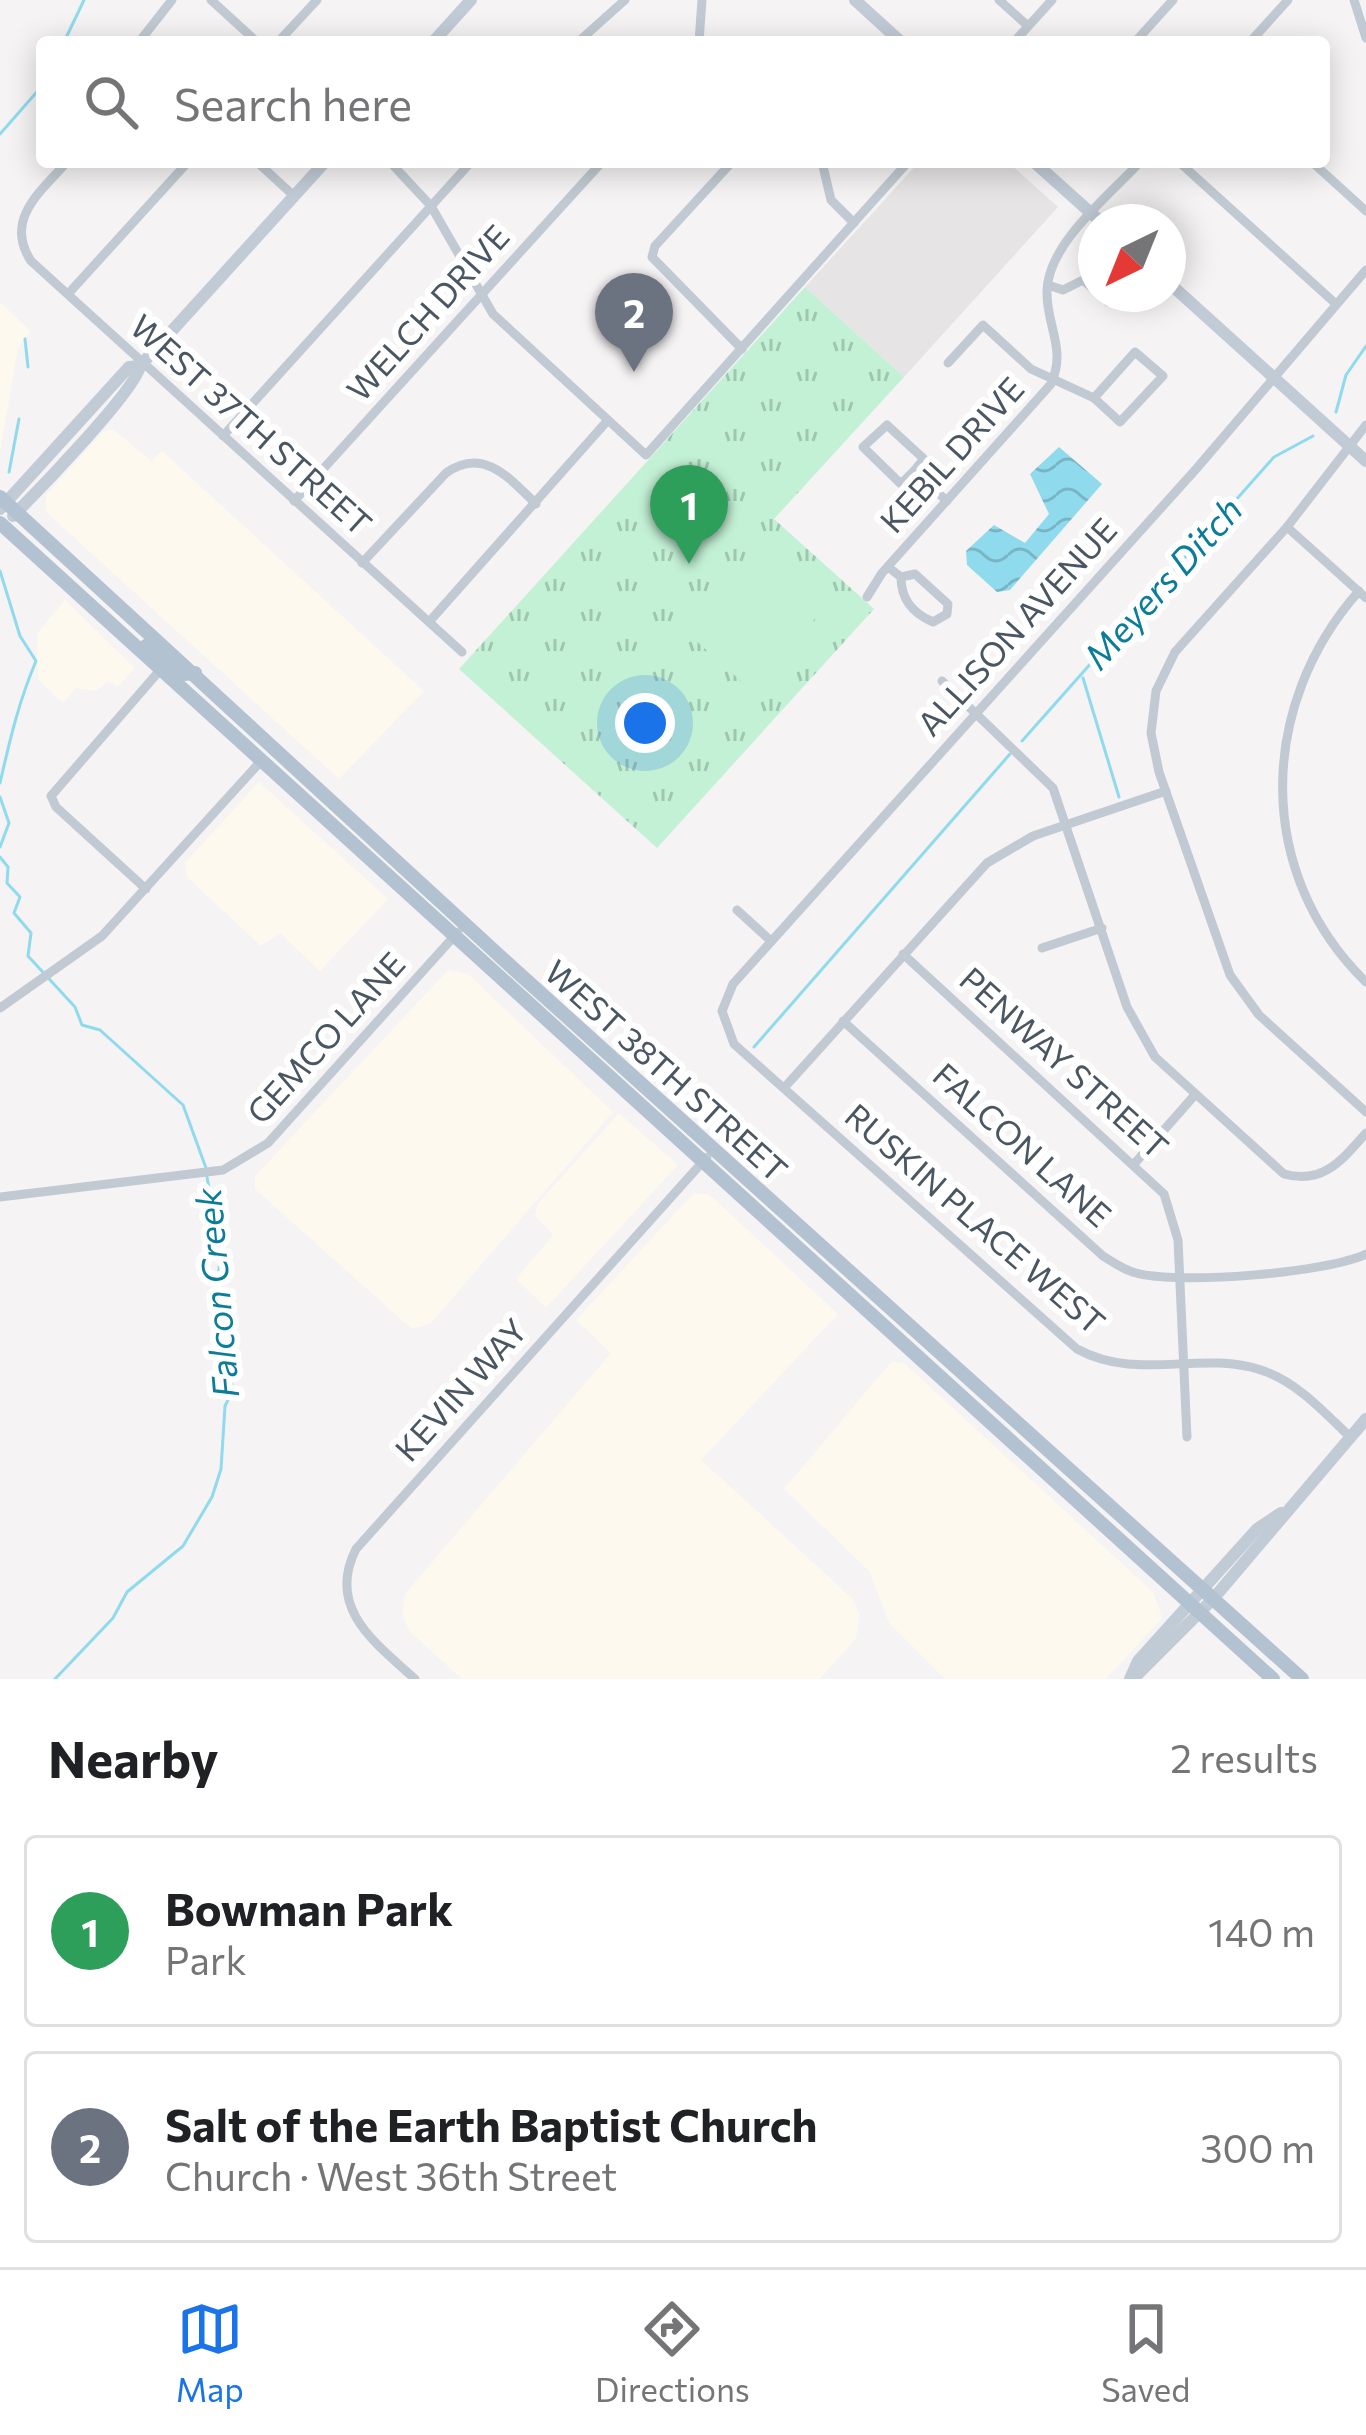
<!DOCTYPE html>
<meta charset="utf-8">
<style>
:root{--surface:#fff;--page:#f2f2f2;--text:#202124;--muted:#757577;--line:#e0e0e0;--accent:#1a73e8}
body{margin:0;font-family:Commissioner,sans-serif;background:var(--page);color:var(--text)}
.compass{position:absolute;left:1078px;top:204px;width:108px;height:108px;border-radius:50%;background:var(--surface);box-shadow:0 6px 30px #0003;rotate:223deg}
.you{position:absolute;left:645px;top:723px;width:42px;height:42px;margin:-30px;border:9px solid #fff;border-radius:50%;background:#1a73e8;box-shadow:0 0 0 18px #1a73e833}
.badge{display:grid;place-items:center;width:78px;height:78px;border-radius:50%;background:var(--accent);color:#fff;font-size:39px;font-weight:700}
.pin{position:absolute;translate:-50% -99px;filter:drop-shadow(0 3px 6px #0008)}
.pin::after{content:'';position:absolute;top:63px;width:42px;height:36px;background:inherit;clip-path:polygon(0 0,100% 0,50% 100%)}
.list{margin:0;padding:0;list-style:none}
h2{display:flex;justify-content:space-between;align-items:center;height:156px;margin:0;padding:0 48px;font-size:51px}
h2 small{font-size:39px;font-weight:400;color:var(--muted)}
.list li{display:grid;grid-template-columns:78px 1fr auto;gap:36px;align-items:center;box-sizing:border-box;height:192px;margin:0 24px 24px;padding:0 24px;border:3px solid var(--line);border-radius:12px}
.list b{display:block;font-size:45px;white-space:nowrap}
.list p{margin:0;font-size:39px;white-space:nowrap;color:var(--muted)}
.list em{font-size:39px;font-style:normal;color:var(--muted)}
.icon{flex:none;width:66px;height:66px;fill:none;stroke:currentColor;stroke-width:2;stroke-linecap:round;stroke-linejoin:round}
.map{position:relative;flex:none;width:1366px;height:1679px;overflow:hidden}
.search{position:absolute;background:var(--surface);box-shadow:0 6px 30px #0003;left:36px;right:36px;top:36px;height:132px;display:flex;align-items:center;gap:30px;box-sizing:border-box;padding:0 42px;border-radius:12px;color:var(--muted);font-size:45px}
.sheet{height:588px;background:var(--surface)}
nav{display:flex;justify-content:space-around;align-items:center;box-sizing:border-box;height:168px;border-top:3px solid var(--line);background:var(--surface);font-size:33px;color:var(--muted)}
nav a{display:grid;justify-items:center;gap:6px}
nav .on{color:var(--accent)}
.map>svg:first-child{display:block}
</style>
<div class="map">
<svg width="1366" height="1679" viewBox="0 0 1366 1679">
<defs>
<pattern id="park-tufts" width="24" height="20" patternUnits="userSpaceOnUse" patternTransform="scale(3)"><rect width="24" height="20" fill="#c3f1d5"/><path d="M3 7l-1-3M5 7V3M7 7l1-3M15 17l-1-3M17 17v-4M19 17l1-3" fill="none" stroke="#a0c6b0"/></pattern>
<pattern id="water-waves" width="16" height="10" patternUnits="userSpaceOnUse" patternTransform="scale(3)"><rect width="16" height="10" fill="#90daee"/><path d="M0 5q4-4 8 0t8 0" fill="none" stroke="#78b4c4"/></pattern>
</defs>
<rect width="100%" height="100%" fill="#f5f3f3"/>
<g fill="#fdf9ef">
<path d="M 0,302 L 31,331 L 18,348 L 0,453 Z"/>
<path d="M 113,429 L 151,461 L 162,451 L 424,691 L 339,779 L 46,512 L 46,495 L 103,432 Z"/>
<path d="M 65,600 L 135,668 L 118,687 L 108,681 L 97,691 L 76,688 L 63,703 L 38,680 L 37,633 Z"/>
<path d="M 259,782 L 388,899 L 320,971 L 280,933 L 261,946 L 187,877 L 185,863 Z"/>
<path d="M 448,970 L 468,974 L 613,1112 L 431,1323 L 412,1329 L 255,1189 L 255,1176 Z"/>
<path d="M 619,1113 L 678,1165 L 546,1308 L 516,1279 L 553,1235 L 535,1216 L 538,1203 Z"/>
<path d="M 694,1193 L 709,1194 L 838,1314 L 701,1460 L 852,1598 L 860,1615 L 856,1638 L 820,1679 L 462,1679 L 410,1632 L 402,1615 L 405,1594 L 611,1353 L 576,1320 Z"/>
<path d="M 892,1361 L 904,1363 L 1154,1593 L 1162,1618 L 1106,1679 L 945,1679 L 889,1623 L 869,1571 L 784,1489 Z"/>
</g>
<path fill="#e6e4e5" d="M 919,162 L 1008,162 L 1058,207 L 904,377 L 805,287 Z"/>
<path fill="url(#park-tufts)" d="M 805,287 L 904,377 L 774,519 L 874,609 L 657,848 L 459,669 Z"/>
<path fill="#c3f1d5" d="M 773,547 L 832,600 L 751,690 L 693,638 Z"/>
<path fill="url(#water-waves)" d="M 1059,447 L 1102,484 L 1010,590 L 997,592 L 967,565 L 966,551 L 994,525 L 1025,543 L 1049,514 L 1030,474 Z"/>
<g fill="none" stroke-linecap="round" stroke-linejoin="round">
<g stroke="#90daee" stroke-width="3">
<path d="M 64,42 L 84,0"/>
<path d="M 0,134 L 42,86"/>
<path d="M 25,339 L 28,367"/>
<path d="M 1336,412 L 1346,375 L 1366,346"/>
<path d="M 9,472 L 19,419"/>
<path d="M 0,571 L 20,636 L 36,661 C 19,701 10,739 0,783"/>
<path d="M 1083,678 L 1119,797"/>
<path d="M 1022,741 L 1274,457 L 1313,436"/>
<path d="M 0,797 L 9,823 L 0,847"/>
<path d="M 0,857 L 8,867 L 7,883 L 20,897 L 14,913 L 31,933 L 28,956 L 75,1007 L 82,1025 L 100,1030 L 183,1105 L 206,1168"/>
<path d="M 754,1047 L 1010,754"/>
<path d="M 55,1679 L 113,1618 L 127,1592 L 183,1546 L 212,1497 L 221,1469 L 225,1406 L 233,1390 L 217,1310 L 220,1249 L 207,1177"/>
</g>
<g stroke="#c1cad2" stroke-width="9">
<path d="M 211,0 L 257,42"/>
<path d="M 999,0 L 1028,26"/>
<path d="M 1354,0 L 1366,38"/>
<path d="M 139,42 L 172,0"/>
<path d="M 278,42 L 317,0"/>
<path d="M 578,42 L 625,0"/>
<path d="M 699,42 L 702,0"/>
<path d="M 1014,42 L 1052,0"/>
<path d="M 1135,42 L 1173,0"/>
<path d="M 1250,42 L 1288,0"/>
<path d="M 67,162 C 40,192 4,220 31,261 L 462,652"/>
<path d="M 257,162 L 294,196"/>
<path d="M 390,162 L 431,206 L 493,314 L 646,455 L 908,162"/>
<path d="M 732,162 L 655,246 L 652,257 L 742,349"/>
<path d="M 822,162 L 831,200 L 854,223"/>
<path d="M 1179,162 L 1336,304"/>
<path d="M 1312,162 L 1366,211"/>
<path d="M 1048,285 L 1063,290 L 1083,280 L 1096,291"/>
<path d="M 68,294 L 188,162"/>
<path d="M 1099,294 L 1108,302"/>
<path d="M 1135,352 L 1163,376 L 1120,422 L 1094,398 Z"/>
<path d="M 948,363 L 983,325 L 1031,369 L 1094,398"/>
<path d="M 1366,425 L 1287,527 L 1175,652 L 1156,691 L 1151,733 L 1159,772 L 1230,975 L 1259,1015 L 1366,1112"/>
<path d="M 223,436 L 471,162"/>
<path d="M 914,471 L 924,459 L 887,425 L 863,447 L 901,484 L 914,471 L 947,501"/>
<path d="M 294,501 L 602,162"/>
<path d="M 1287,527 L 1366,598"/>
<path d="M 362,563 L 446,473 C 484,446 510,479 536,504"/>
<path d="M 888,567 L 901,577 C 901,599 912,613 933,622 L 947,614 L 948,604 L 915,574 L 901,577"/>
<path d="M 1359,591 C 1258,705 1254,873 1366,982"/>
<path d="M 867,597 L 882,573 L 1051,384 C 1067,348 1046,326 1047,291 C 1048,243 1110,195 1140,162"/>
<path d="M 429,622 L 608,420"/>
<path d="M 942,681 L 1053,788 L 1127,1007 L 1155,1057 L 1284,1174 C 1323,1185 1342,1160 1366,1133"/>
<path d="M 146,889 L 56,807 L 51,796 L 161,669"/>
<path d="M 737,910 L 771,941"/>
<path d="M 1042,948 L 1102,928"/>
<path d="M 903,954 L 1164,1194 L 1178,1240 L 1187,1437"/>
<path d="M 0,1008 L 102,936 L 262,760"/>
<path d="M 843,1021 L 1103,1256 C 1114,1263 1124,1270 1136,1273 C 1178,1285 1327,1273 1366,1254"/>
<path d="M 784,1088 L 987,863 L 1033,836 L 1166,791"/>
<path d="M 1135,1163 L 1193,1097"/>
<path d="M 0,1197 L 223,1170 L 268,1143 L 458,932"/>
<path d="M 1350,1437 C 1323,1411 1297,1382 1261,1370 C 1199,1350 1138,1382 1077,1349 L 734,1044 L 722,1011 L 733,984 L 1197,468 L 1366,270"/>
<path d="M 415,1679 C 375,1643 326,1608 356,1549 L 707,1157"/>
</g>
<g stroke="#c1cbd6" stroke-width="12">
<path d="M 855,0 L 901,42"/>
<path d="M 433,42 L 471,0"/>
<path d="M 1034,162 L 1101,222"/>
<path d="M 1168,282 L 1366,461"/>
<path d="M 0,509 L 129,367 L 140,366"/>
<path d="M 13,516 C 36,493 136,390 140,366 L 325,162"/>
<path d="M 1130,1679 L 1138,1661 L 1257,1529 L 1281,1513"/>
<path d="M 1133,1679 L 1213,1599 L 1366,1419"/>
</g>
<g stroke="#b3c2d1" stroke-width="14">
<path d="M 0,497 L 515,970 L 1302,1679"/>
<path d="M 0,523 L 1273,1679"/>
<path d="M 146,646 L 184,674 L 195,673"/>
</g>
</g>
<g text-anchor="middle" stroke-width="12" stroke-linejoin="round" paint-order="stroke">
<g font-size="33" fill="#4a5661" stroke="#fff">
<text transform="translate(428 313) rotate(-48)" y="12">WELCH DRIVE</text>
<text transform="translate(251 425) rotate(42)" y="12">WEST 37TH STREET</text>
<text transform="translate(952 455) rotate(-48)" y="12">KEBIL DRIVE</text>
<text transform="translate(1017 627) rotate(-48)" y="12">ALLISON AVENUE</text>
<text transform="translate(326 1038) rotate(-48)" y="12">GEMCO LANE</text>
<text transform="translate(1064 1063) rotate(42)" y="12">PENWAY STREET</text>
<text transform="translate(666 1071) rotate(42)" y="12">WEST 38TH STREET</text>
<text transform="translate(1022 1145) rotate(42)" y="12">FALCON LANE</text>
<text transform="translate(975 1219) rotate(41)" y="12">RUSKIN PLACE WEST</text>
<text transform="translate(461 1390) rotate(-48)" y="12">KEVIN WAY</text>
</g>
<g font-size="36" font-style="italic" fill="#0c7c9b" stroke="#fff">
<text transform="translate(1163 583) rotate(-48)" y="13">Meyers Ditch</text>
<text transform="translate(217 1293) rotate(-95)" y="13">Falcon Creek</text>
</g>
</g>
</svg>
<svg class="compass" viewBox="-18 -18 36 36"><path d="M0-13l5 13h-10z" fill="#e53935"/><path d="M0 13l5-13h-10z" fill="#757577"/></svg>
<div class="you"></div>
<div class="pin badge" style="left:689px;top:564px;background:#2e9e5b">1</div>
<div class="pin badge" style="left:634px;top:372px;background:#6b7280">2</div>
<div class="search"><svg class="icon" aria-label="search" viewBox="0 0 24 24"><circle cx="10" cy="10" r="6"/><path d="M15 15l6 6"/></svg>Search here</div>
</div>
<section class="sheet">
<h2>Nearby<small>2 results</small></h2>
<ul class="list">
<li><span class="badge" style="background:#2e9e5b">1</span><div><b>Bowman Park</b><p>Park</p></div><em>140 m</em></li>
<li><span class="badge" style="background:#6b7280">2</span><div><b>Salt of the Earth Baptist Church</b><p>Church · West 36th Street</p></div><em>300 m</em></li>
</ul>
</section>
<nav>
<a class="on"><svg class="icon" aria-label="map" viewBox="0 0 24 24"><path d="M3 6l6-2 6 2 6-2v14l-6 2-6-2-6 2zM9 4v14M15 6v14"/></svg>Map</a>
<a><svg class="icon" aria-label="directions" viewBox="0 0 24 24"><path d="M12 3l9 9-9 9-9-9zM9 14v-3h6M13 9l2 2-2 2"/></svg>Directions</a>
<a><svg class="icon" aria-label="saved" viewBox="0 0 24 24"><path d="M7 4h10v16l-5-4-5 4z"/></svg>Saved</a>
</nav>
